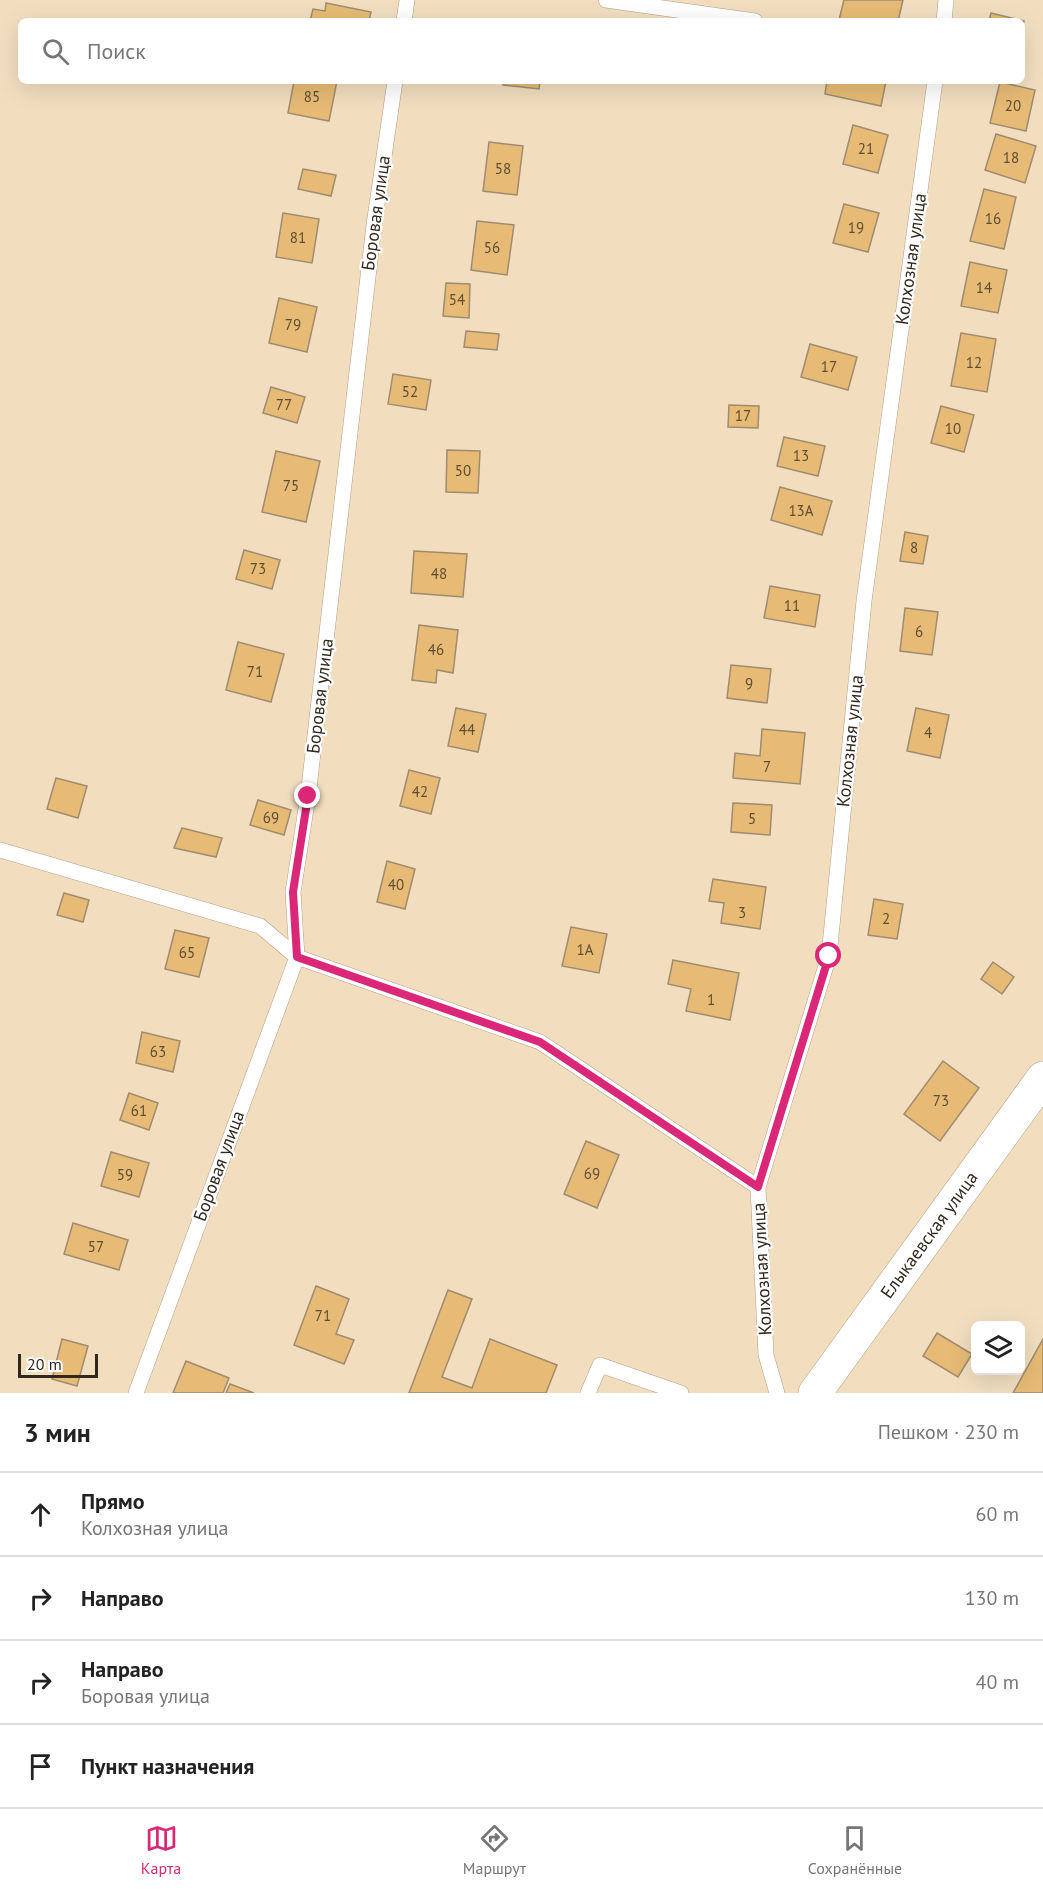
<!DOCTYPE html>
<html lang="ru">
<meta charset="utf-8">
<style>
:root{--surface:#fff;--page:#f6f6f6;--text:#222;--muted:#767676;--line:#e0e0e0;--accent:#db2777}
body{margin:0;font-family:"PT Sans",sans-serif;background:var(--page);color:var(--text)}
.controls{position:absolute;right:18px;bottom:18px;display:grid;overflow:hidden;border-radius:9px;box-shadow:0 6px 24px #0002}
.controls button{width:54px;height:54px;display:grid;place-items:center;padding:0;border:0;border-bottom:2px solid var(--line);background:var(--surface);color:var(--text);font:30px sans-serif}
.scale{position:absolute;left:18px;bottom:15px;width:80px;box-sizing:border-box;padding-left:6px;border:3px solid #30281d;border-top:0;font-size:16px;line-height:21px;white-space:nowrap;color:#30281d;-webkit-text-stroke:4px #fff;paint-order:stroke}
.stop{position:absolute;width:18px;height:18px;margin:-14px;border:4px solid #db2777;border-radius:50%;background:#fff}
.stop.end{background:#db2777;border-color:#fff;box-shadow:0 2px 6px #0008}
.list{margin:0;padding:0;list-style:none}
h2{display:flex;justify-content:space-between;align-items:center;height:78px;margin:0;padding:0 24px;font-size:26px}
h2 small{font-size:20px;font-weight:400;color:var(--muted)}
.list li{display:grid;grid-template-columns:39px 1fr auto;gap:18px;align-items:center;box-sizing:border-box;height:84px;padding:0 24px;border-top:2px solid var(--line)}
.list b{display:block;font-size:22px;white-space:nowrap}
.list p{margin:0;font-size:20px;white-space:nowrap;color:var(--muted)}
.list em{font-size:20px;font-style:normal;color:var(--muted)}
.icon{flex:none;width:33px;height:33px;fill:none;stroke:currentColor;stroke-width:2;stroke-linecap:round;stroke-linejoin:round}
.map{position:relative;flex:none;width:1043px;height:1393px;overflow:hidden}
.search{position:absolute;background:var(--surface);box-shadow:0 6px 24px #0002;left:18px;right:18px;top:18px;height:66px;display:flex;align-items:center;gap:15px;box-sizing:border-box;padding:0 21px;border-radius:9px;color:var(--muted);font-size:22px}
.sheet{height:414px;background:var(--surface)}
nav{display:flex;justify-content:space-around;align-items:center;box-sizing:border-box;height:84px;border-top:2px solid var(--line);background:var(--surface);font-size:16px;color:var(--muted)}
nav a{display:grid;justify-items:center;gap:3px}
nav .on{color:var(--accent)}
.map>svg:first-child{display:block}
</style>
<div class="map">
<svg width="1043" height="1393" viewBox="0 0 1043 1393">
<rect width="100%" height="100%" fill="#f2debf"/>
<g fill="#e7bb75" stroke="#9f8c70" stroke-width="1.5">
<path d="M 844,0 L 903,0 L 898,21 L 843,21 L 839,20 Z"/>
<path d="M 326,3 L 371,12 L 369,21 L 310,21 L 313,9 L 325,11 Z"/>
<path d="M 991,13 L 1024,21 L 1022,28 L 1022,21 L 989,21 Z"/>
<path d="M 294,81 L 337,81 L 329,121 L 288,113 Z"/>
<path d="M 503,81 L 540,81 L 539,89 L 503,85 Z"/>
<path d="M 827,81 L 886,81 L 881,106 L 825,94 Z"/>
<path d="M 1000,82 L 1035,90 L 1026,131 L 990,123 Z"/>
<path d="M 853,125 L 888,135 L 878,173 L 843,164 Z"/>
<path d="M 996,134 L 1036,146 L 1025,183 L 985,170 Z"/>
<path d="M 489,142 L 523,146 L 517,195 L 483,191 Z"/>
<path d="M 303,169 L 336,175 L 331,196 L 298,189 Z"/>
<path d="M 984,189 L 1016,197 L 1004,249 L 970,241 Z"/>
<path d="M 844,204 L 879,213 L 868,252 L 833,243 Z"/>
<path d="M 283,213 L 319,219 L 312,263 L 276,257 Z"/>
<path d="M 477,221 L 514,225 L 507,275 L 471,270 Z"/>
<path d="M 970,262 L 1007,270 L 998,313 L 961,306 Z"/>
<path d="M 446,283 L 470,284 L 469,318 L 443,316 Z"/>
<path d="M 279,298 L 317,307 L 307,352 L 269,343 Z"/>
<path d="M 466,331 L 499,334 L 497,350 L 464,347 Z"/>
<path d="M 961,333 L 996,339 L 987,392 L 951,386 Z"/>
<path d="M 810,344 L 857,357 L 848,390 L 801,377 Z"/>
<path d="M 393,374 L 431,380 L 426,410 L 388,404 Z"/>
<path d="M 271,387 L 305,397 L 297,423 L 263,413 Z"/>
<path d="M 729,405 L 759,406 L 758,428 L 728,427 Z"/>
<path d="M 941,406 L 974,415 L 964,452 L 931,443 Z"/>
<path d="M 784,437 L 825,446 L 818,476 L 777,466 Z"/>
<path d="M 447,450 L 480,451 L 478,493 L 446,492 Z"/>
<path d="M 276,451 L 320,461 L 306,522 L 262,512 Z"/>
<path d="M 780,487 L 832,501 L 822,535 L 771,520 Z"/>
<path d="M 905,532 L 928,536 L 923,564 L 900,561 Z"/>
<path d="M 244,550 L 280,560 L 272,589 L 236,579 Z"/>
<path d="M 414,551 L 467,554 L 463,597 L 411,593 Z"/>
<path d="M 770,586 L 820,595 L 815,627 L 764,618 Z"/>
<path d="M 905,608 L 938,612 L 932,655 L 900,651 Z"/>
<path d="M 419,625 L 458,630 L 453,673 L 437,670 L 436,683 L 412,680 Z"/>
<path d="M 238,642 L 284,654 L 271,702 L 226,690 Z"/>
<path d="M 731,665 L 771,669 L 767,703 L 727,698 Z"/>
<path d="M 456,708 L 486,714 L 478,752 L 448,746 Z"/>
<path d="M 916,708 L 949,715 L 940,758 L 907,751 Z"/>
<path d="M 762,729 L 805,733 L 800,784 L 733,778 L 735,753 L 760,756 Z"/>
<path d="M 409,770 L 440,778 L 431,814 L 400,806 Z"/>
<path d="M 56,778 L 87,786 L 78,818 L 47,809 Z"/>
<path d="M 258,800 L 291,810 L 284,835 L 250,825 Z"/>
<path d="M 733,803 L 772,805 L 770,835 L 731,832 Z"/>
<path d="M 182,828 L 222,838 L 216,857 L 174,848 Z"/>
<path d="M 387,861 L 415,869 L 405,909 L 377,902 Z"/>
<path d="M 713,879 L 766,887 L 760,929 L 721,923 L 724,903 L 709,901 Z"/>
<path d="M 64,893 L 89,900 L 83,922 L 57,915 Z"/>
<path d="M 874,899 L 903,904 L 897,939 L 868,935 Z"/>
<path d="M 571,927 L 607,934 L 599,973 L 562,966 Z"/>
<path d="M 175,930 L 209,938 L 199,977 L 165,969 Z"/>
<path d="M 673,960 L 739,973 L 730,1020 L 686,1011 L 691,989 L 668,984 Z"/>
<path d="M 993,962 L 1014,977 L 1002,994 L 981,979 Z"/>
<path d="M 142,1032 L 180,1041 L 173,1072 L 136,1063 Z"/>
<path d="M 943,1061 L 979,1088 L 940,1141 L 904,1114 Z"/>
<path d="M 129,1093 L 158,1103 L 149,1130 L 120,1120 Z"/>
<path d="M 586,1141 L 619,1155 L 597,1208 L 564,1194 Z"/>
<path d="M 111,1152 L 149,1163 L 139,1197 L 101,1186 Z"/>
<path d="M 73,1223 L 128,1240 L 119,1270 L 64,1254 Z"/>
<path d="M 316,1286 L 349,1299 L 336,1334 L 354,1340 L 344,1364 L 294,1345 Z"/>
<path d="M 448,1290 L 472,1299 L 442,1377 L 472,1388 L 490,1339 L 557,1365 L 546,1393 L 409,1393 Z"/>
<path d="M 937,1333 L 972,1354 L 958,1377 L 923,1356 Z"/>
<path d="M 62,1339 L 88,1346 L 77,1386 L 52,1379 Z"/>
<path d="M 1043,1339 L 1043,1393 L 1013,1393 Z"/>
<path d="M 186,1361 L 229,1378 L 223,1393 L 173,1393 Z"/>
<path d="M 230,1384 L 254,1393 L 226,1393 Z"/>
</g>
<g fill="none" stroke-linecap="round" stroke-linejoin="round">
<defs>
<g id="lane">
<path d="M 606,0 L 755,21"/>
<path d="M 404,21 L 407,0"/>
<path d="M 944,21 L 946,0"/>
<path d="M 0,850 L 260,926 L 297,957 L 540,1042 L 758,1187"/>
<path d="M 136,1393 L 297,957 L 293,892 L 308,796 L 374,225 L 395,81"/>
<path d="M 588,1393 L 600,1365 L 681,1393"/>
<path d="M 777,1393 L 766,1355 L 758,1187 L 829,956 L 864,601 L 935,81"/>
</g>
<g id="secondary">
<path id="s1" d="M 815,1393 L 1043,1078"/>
</g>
</defs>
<use href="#lane" stroke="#b3a083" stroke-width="16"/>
<use href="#secondary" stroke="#b3a083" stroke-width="34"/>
<use href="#lane" stroke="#fff" stroke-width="15"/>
<use href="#secondary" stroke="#fff" stroke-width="33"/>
</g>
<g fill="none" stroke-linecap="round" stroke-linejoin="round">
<path stroke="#db2777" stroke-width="8" d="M 308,796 L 293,892 L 297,957 L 540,1042 L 758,1187 L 829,956"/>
</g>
<g text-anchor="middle" stroke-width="4.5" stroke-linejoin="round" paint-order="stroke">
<g font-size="15" fill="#5e4d33">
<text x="312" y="102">85</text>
<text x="1013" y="111">20</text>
<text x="866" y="154">21</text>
<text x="1011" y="163">18</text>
<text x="503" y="174">58</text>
<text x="993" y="224">16</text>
<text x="856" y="233">19</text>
<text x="298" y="243">81</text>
<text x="492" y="253">56</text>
<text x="984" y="293">14</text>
<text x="457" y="305">54</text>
<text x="293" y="330">79</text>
<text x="974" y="368">12</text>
<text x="829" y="372">17</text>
<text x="410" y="397">52</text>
<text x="284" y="410">77</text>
<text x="743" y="421">17</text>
<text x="953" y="434">10</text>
<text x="801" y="461">13</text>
<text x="463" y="476">50</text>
<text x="291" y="491">75</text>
<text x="801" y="516">13А</text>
<text x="914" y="553">8</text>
<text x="258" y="574">73</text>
<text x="439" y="579">48</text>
<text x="792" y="611">11</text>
<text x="919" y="637">6</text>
<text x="436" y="655">46</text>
<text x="255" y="677">71</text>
<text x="749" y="689">9</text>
<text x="467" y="735">44</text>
<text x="928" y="738">4</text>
<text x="767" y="772">7</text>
<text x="420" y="797">42</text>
<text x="271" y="823">69</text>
<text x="752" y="824">5</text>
<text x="396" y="890">40</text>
<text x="742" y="918">3</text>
<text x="886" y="924">2</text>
<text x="585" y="955">1А</text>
<text x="187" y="958">65</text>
<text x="711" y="1005">1</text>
<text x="158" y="1057">63</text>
<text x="941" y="1106">73</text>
<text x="139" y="1116">61</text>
<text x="592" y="1179">69</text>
<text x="125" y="1180">59</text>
<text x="96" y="1252">57</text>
<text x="323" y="1321">71</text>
</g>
<g font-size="18" fill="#30281d" stroke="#fff">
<text transform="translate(376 213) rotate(-82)" y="6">Боровая улица</text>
<text transform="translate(911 259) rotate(-82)" y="6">Колхозная улица</text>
<text transform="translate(320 696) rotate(-83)" y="6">Боровая улица</text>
<text transform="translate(850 741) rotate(-84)" y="6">Колхозная улица</text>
<text transform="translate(219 1166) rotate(-70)" y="6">Боровая улица</text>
<text dy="6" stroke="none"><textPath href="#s1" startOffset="195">Елыкаевская улица</textPath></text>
<text transform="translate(762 1269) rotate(-93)" y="6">Колхозная улица</text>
</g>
</g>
</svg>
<div class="controls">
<button><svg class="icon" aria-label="layers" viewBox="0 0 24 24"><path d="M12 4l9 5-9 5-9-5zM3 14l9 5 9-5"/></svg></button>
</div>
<div class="scale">20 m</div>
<div class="stop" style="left:829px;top:956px"></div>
<div class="stop end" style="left:308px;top:796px"></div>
<div class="search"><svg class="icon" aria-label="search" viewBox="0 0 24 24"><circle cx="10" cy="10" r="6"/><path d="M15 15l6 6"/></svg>Поиск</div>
</div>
<section class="sheet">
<h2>3 мин<small>Пешком · 230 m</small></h2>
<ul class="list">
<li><svg class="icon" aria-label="ahead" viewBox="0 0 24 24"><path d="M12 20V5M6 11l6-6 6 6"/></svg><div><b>Прямо</b><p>Колхозная улица</p></div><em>60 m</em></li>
<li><svg class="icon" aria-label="right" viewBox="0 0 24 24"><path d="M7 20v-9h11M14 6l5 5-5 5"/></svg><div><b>Направо</b></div><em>130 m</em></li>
<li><svg class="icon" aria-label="right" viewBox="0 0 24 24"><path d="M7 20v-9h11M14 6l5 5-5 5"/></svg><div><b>Направо</b><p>Боровая улица</p></div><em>40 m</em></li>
<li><svg class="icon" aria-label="arrive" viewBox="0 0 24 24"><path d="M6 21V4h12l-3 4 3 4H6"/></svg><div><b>Пункт назначения</b></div></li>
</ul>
</section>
<nav>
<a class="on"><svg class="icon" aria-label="map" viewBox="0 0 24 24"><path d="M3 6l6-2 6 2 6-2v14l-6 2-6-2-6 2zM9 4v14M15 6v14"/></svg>Карта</a>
<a><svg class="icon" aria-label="directions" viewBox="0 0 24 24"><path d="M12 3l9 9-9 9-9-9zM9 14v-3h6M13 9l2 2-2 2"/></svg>Маршрут</a>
<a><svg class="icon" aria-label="saved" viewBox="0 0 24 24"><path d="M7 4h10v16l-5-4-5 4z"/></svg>Сохранённые</a>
</nav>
